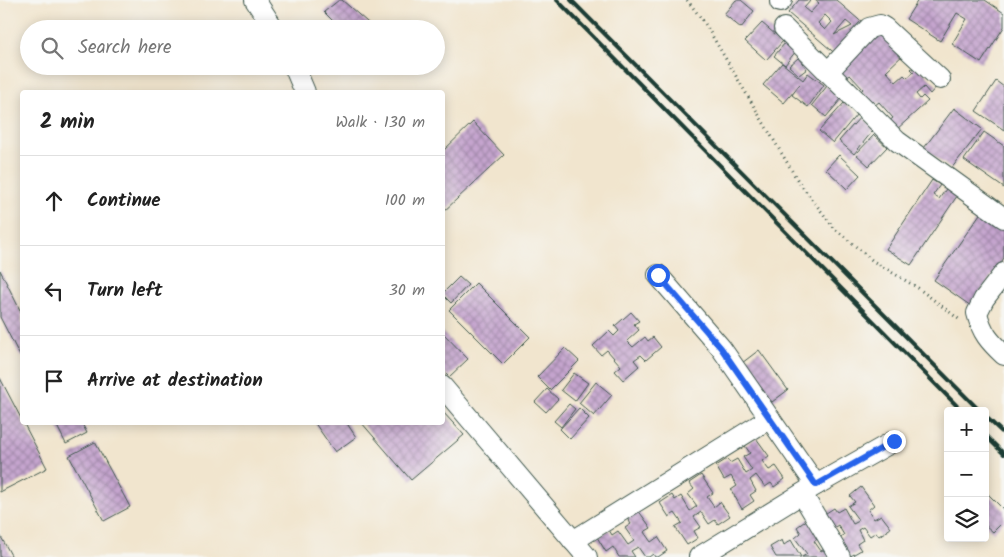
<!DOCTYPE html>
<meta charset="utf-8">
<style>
:root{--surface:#fff;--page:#f6f6f6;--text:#222;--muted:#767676;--line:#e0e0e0}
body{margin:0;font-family:Kalam,sans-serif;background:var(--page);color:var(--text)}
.controls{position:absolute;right:15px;bottom:15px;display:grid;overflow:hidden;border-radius:5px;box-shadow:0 2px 12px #0003}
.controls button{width:45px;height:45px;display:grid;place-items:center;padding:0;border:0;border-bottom:1px solid var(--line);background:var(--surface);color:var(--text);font:25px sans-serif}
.stop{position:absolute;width:15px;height:15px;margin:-11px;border:4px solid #2563eb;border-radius:50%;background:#fff}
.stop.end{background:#2563eb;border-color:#fff;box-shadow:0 1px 5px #0008}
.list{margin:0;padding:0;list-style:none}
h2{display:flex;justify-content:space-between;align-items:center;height:65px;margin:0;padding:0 20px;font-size:21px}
h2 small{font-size:16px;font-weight:400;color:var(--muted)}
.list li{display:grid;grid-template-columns:32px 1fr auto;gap:15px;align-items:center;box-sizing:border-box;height:90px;padding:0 20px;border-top:1px solid var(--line)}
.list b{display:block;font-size:19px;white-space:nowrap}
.list em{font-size:16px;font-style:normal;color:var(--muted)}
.icon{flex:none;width:28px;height:28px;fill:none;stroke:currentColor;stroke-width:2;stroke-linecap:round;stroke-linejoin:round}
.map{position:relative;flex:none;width:1004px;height:557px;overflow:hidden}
.search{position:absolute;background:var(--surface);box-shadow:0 2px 12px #0003;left:20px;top:20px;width:425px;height:55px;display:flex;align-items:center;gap:12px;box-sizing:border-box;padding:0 18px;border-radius:28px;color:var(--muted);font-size:19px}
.panel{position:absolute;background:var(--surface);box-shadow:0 2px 12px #0003;left:20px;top:90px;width:425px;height:335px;border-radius:5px}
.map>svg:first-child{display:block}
</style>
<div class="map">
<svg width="1004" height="557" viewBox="0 0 1004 557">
<defs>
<pattern id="building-cross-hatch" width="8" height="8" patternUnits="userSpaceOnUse" patternTransform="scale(1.25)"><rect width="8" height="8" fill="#c5a4ce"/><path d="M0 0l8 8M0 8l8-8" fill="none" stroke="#9f87a8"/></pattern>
</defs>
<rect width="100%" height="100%" fill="#f6f6f2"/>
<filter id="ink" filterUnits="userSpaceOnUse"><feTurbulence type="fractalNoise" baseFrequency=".02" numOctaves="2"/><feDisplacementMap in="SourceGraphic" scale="10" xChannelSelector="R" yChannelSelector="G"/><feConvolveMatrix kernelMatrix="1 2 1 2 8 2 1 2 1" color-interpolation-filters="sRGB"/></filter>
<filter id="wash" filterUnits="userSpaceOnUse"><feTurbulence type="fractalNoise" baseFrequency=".0096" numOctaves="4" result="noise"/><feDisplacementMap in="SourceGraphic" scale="20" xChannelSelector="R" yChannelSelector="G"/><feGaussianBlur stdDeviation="1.12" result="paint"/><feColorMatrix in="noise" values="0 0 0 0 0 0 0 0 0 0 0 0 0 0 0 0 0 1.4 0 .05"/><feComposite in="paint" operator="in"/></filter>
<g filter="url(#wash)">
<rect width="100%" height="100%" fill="#f1e5ce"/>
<g id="blocks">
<g fill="url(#building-cross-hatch)" fill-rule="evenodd">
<path d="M 339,0 L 342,0 L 375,29 L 341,29 L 324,12 Z"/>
<path d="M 736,0 L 741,0 L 754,11 L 741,28 L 724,14 Z"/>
<path d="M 799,0 L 811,0 L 804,8 L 810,13 L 819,3 L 815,0 L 836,0 L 866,26 L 838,56 L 788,13 ZM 825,15 L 832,22 L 825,30 L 818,23 ZM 846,21 L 852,26 L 834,35 Z"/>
<path d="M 918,0 L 985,0 L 1004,13 L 1004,27 L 981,63 L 952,44 L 967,19 L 957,13 L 940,41 L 906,19 Z"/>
<path d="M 762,23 L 783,41 L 766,60 L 745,41 Z"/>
<path d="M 883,30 L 905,53 L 886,71 L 896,82 L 904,75 L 907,78 L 914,72 L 911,69 L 916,64 L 937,86 L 930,94 L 924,87 L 916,94 L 920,99 L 923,96 L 928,101 L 896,130 L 888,122 L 893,118 L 879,102 L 874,106 L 861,91 L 863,89 L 850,75 L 844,80 L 837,72 Z"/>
<path d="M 785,43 L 796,51 L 785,65 L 774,56 Z"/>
<path d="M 798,58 L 807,69 L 799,75 L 789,66 Z"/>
<path d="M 782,63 L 803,80 L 808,73 L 824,85 L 808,107 L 792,95 L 800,84 L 784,103 L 763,85 Z"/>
<path d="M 996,81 L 1004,87 L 1004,130 L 976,111 Z"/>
<path d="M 827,86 L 841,99 L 826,117 L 812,105 Z"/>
<path d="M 844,103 L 857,114 L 833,143 L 819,131 Z"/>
<path d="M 954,108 L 982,129 L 951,169 L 924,148 Z"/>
<path d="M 861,116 L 875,128 L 854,154 L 839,141 Z"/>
<path d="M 473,122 L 504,155 L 442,213 L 442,152 Z"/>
<path d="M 984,132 L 1004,146 L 1004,188 L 964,160 Z"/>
<path d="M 874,135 L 887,147 L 869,166 L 856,154 Z"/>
<path d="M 839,155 L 860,175 L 847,189 L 826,169 Z"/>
<path d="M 932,180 L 940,185 L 933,195 L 939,199 L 946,189 L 957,196 L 911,265 L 886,249 Z"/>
<path d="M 982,211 L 1004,226 L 1004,258 L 971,306 L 934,280 Z"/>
<path d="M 0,270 L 22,314 L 22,358 L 21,358 L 0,317 Z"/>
<path d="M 459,277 L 468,285 L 451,303 L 442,294 Z"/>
<path d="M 476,283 L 530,337 L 503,364 L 449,310 Z"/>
<path d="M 631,312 L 639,321 L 634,324 L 639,330 L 627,341 L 633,347 L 645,337 L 648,341 L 653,337 L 661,347 L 646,360 L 641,355 L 634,360 L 639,366 L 623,380 L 615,371 L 621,366 L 607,350 L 601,355 L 593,346 L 609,331 L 614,336 L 619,331 L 615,326 Z"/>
<path d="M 442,332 L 468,359 L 449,377 L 442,370 Z"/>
<path d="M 565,348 L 579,361 L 550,390 L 537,377 Z"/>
<path d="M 759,350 L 788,390 L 772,402 L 742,363 Z"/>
<path d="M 574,373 L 588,383 L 575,401 L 561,390 Z"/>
<path d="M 0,378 L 47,468 L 0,492 Z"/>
<path d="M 596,382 L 612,395 L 594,416 L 579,403 Z"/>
<path d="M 547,389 L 558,399 L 546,412 L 535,402 Z"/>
<path d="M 569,404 L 575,409 L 561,427 L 554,421 Z"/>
<path d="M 579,408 L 589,418 L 570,439 L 560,429 Z"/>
<path d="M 442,411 L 464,435 L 411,480 L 361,422 L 442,422 Z"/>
<path d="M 55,422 L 81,422 L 87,433 L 66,444 Z"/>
<path d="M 314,422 L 346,422 L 356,437 L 335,452 Z"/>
<path d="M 756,438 L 769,456 L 762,461 L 769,470 L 776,466 L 785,479 L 774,487 L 771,483 L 765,487 L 756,475 L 750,480 L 756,491 L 750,495 L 754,501 L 742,509 L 731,490 L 737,486 L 731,476 L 724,480 L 716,466 L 727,459 L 730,463 L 737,459 L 746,474 L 752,470 L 743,457 L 750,453 L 745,446 Z"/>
<path d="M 95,442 L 130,507 L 104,521 L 69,456 Z"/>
<path d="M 701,475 L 713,493 L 707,497 L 714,507 L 720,502 L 730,516 L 718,524 L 715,520 L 709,524 L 701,512 L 694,517 L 701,527 L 694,531 L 698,538 L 687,545 L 675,527 L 682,523 L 675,513 L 669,517 L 660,503 L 672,495 L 675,500 L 681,496 L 690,511 L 697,506 L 688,494 L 694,489 L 689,483 Z"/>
<path d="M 861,487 L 874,505 L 868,510 L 874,519 L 881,515 L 891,528 L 879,536 L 876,532 L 870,536 L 863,527 L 858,530 L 863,540 L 857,544 L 861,550 L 849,557 L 838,539 L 844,535 L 838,525 L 832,529 L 823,515 L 834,508 L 837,512 L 844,508 L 853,524 L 859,521 L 848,506 L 855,502 L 850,496 Z"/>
<path d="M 986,492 L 1004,510 L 1004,521 L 993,532 L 985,525 Z"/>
<path d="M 638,510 L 651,528 L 644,532 L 651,542 L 658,537 L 667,551 L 658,557 L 655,557 L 653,554 L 649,557 L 645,557 L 638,547 L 631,551 L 635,557 L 619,557 L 613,547 L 606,552 L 597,537 L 609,530 L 612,535 L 618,531 L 628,545 L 634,541 L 625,528 L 631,524 L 627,518 Z"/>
<path d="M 808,519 L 821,537 L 814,541 L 821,551 L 828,547 L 835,557 L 802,557 L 807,554 L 795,538 L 801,533 L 797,527 Z"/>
<path d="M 0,535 L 12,557 L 0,557 Z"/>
<path d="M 782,540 L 784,545 L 791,540 L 801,557 L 776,557 L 770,547 Z"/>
</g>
</g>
</g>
<g filter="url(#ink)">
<use href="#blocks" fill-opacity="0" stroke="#3e564b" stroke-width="1"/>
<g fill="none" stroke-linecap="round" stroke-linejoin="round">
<defs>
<g id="street">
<path d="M 255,0 L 274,29"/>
<path d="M 780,2 L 782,0"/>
<path d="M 784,28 L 897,141 L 1004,218"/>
<path d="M 294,66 L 305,92"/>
<path d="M 828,72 L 869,28 L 880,25 L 885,28 L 940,79"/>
<path d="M 1004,273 L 984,299 L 977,313 C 982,333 989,341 1004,355"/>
<path d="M 658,275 L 721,348 L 816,485"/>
<path d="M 442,386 L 587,557"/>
<path d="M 802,494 L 840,557"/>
<path d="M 573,541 L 770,418"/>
<path d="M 699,557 L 816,485 L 894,441"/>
</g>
</defs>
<use href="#street" stroke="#3e564b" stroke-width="22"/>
<path stroke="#3e564b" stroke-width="3" stroke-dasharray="1 4" stroke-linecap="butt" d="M 687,0 L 704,22 L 798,181 L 834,228 L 873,261 L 918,288 L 960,320"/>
<use href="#street" stroke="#fff" stroke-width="20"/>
<g stroke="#1f3d34" stroke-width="4">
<path d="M 557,0 L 962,411"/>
<path d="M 571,0 L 980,411"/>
<path d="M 985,416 L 1004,434"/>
<path d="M 985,435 L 1004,454"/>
</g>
</g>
</g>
<g fill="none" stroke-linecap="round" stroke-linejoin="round" filter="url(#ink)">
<path stroke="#2563eb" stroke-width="6" d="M 658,275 L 721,348 L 816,485 L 894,441"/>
</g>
</svg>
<div class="controls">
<button>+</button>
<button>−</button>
<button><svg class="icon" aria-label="layers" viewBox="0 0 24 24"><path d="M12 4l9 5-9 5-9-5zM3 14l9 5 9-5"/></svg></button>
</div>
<div class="stop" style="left:658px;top:275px"></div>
<div class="stop end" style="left:894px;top:441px"></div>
<div class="search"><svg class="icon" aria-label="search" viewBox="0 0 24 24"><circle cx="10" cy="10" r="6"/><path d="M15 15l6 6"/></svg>Search here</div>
<section class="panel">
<h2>2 min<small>Walk · 130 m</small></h2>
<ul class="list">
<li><svg class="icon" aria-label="ahead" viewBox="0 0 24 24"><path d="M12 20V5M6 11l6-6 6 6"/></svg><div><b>Continue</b></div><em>100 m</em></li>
<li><svg class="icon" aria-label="left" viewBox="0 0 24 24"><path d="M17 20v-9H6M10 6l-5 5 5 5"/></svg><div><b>Turn left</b></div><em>30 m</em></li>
<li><svg class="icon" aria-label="arrive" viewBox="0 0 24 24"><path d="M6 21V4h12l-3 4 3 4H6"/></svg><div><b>Arrive at destination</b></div></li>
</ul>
</section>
</div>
